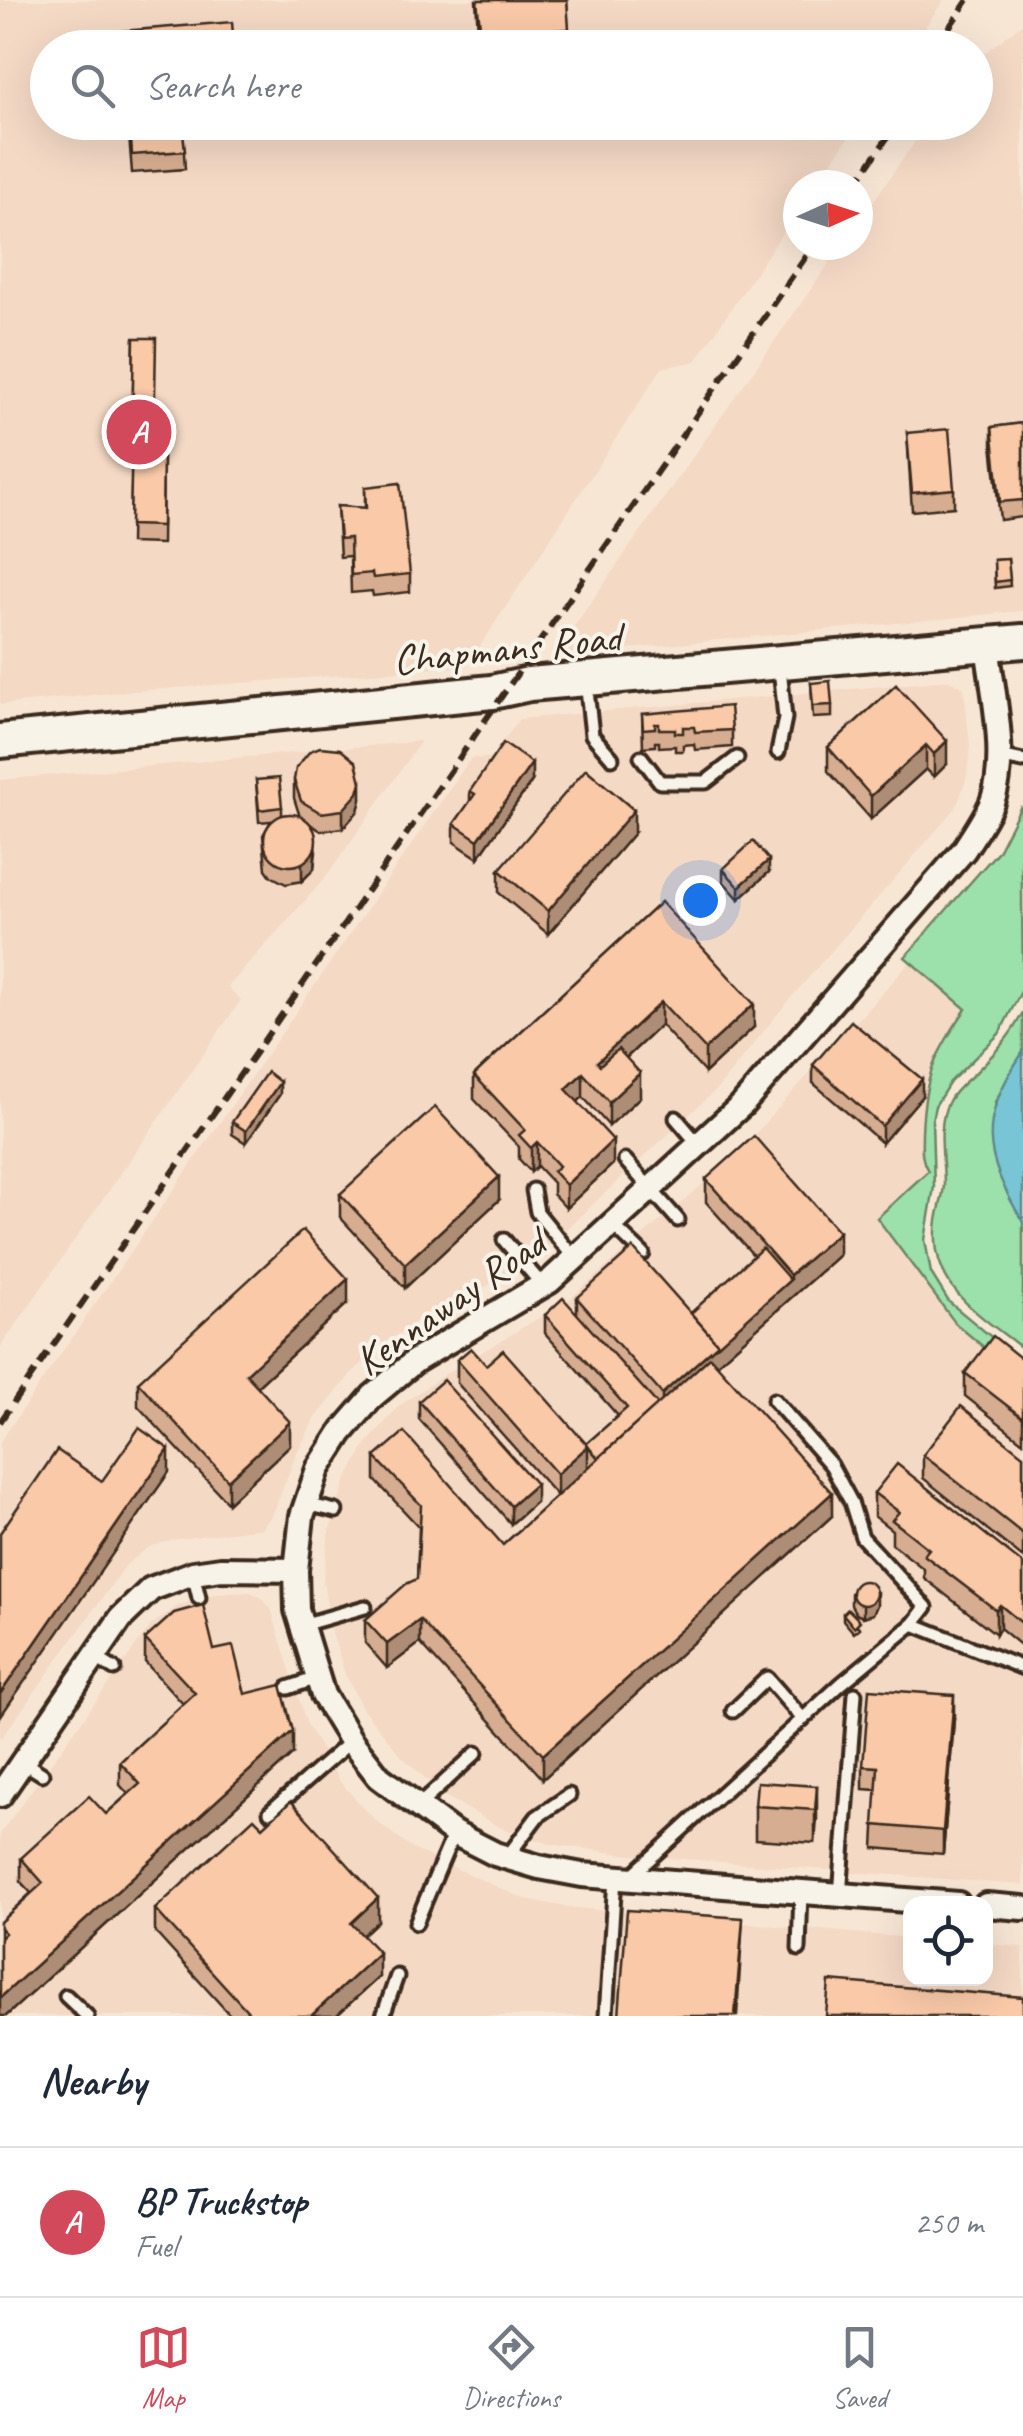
<!DOCTYPE html>
<style>
:root{--surface:#fff;--page:#f2f2f3;--text:#1f2937;--muted:#747a83;--line:#e0e1e3;--accent:#d1495b}
body{margin:0;font-family:Caveat,sans-serif;background:var(--page);color:var(--text)}
.controls{position:absolute;right:30px;bottom:30px;display:grid;overflow:hidden;border-radius:20px;box-shadow:0 10px 40px #0002}
.controls button{width:90px;height:90px;display:grid;place-items:center;padding:0;border:0;border-bottom:2px solid var(--line);background:var(--surface);color:var(--text);font:50px sans-serif}
.compass{position:absolute;left:783px;top:170px;width:90px;height:90px;border-radius:50%;background:var(--surface);box-shadow:0 10px 40px #0002;rotate:87deg}
.you{position:absolute;left:700px;top:900px;width:35px;height:35px;margin:-25px;border:8px solid #fff;border-radius:50%;background:#1a73e8;box-shadow:0 0 0 15px #1a73e833}
.badge{display:grid;place-items:center;width:65px;height:65px;border-radius:50%;background:var(--accent);color:#fff;font-size:32px;font-weight:700}
.pin{position:absolute;translate:-50% -50%;border:5px solid #fff;box-shadow:0 2px 10px #0006}
.list{margin:0;padding:0;list-style:none}
h2{display:flex;justify-content:space-between;align-items:center;height:130px;margin:0;padding:0 40px;font-size:42px}
h2 small{font-size:32px;font-weight:400;color:var(--muted)}
.list li{display:grid;grid-template-columns:65px 1fr auto;gap:30px;align-items:center;box-sizing:border-box;height:150px;padding:0 40px;border-top:2px solid var(--line)}
.list b{display:block;font-size:38px;white-space:nowrap}
.list p{margin:0;font-size:32px;white-space:nowrap;color:var(--muted)}
.list em{font-size:32px;font-style:normal;color:var(--muted)}
.icon{flex:none;width:55px;height:55px;fill:none;stroke:currentColor;stroke-width:2;stroke-linecap:round;stroke-linejoin:round}
.map{position:relative;flex:none;width:1023px;height:2016px;overflow:hidden}
.search{position:absolute;background:var(--surface);box-shadow:0 10px 40px #0002;left:30px;right:30px;top:30px;height:110px;display:flex;align-items:center;gap:25px;box-sizing:border-box;padding:0 35px;border-radius:55px;color:var(--muted);font-size:38px}
.sheet{height:280px;background:var(--surface)}
nav{display:flex;justify-content:space-around;align-items:center;box-sizing:border-box;height:140px;border-top:2px solid var(--line);background:var(--surface);font-size:28px;color:var(--muted)}
nav a{display:grid;justify-items:center;gap:5px}
nav .on{color:var(--accent)}
.map>svg:first-child{display:block}
</style>
<div class="map">
<svg width="1023" height="2016" viewBox="0 0 1023 2016">
<rect width="100%" height="100%" fill="#f8e6d5"/>
<filter id="ink" filterUnits="userSpaceOnUse"><feTurbulence type="fractalNoise" baseFrequency=".01" numOctaves="2"/><feDisplacementMap in="SourceGraphic" scale="20" xChannelSelector="R" yChannelSelector="G"/><feConvolveMatrix kernelMatrix="1 2 1 2 8 2 1 2 1" color-interpolation-filters="sRGB"/></filter>
<g filter="url(#ink)">
<g fill="#f4d9c5">
<path d="M 0,0 L 944,0 L 911,47 L 48,48 L 48,122 L 859,123 L 815,185 L 798,185 L 798,210 L 696,361 L 662,368 L 467,666 L 121,692 L 0,705 Z"/>
<path d="M 1023,23 L 1023,611 L 553,656 L 842,245 L 858,245 L 858,223 L 928,123 L 976,122 L 976,60 Z"/>
<path d="M 949,680 L 964,688 L 970,745 L 967,777 L 956,808 L 789,1000 L 719,1087 L 547,1247 L 489,1285 L 434,1310 L 385,1343 L 351,1374 L 315,1419 L 297,1452 L 273,1514 L 262,1528 L 172,1540 L 149,1547 L 127,1564 L 0,1740 L 0,1442 L 471,758 L 491,758 L 519,719 Z"/>
<path d="M 421,741 L 327,876 L 228,987 L 241,1000 L 0,1348 L 0,780 Z"/>
<path d="M 910,962 L 966,1009 L 941,1044 L 925,1085 L 929,1170 L 877,1218 L 956,1324 L 1023,1380 L 1023,1885 L 630,1855 L 550,1844 L 503,1829 L 446,1797 L 403,1758 L 362,1708 L 345,1674 L 331,1630 L 323,1581 L 329,1532 L 345,1482 L 367,1443 L 399,1406 L 442,1376 L 567,1301 L 734,1157 Z"/>
<path d="M 250,1592 L 260,1596 L 271,1609 L 307,1725 L 341,1783 L 375,1820 L 413,1849 L 522,1898 L 566,1907 L 910,1938 L 910,1978 L 986,1978 L 986,1944 L 1023,1947 L 1023,2016 L 0,2016 L 0,1834 L 151,1625 L 179,1605 L 215,1594 Z"/>
</g>
<g fill="#9ce0ac" stroke="#6c8565" stroke-width="2.5">
<path d="M 1021,806 L 1023,988 L 999,1034 L 950,1082 L 935,1106 L 932,1120 L 934,1187 L 925,1240 L 931,1273 L 949,1302 L 1023,1363 L 1023,1380 L 956,1324 L 877,1218 L 928,1171 C 920,1158 922,1148 922,1133 C 924,1077 934,1055 966,1009 L 905,957 L 998,851 Z"/>
<path d="M 1023,1012 L 1023,1052 L 995,1102 L 1008,1194 L 1023,1222 L 1023,1349 C 983,1317 932,1289 936,1231 C 936,1215 943,1200 944,1185 C 944,1158 936,1125 949,1101 C 955,1089 967,1081 976,1072 C 995,1053 1011,1036 1023,1012 Z"/>
</g>
<path fill="#78c6d5" stroke="#60888c" stroke-width="2.5" d="M 1023,1052 L 1023,1222 C 982,1153 978,1120 1023,1052 Z"/>
<g fill="none" stroke-linecap="round" stroke-linejoin="round">
<defs>
<g id="lane">
<path d="M 586,681 L 592,735 L 612,758"/>
<path d="M 778,752 L 785,718 L 780,668"/>
<path d="M 999,756 L 1023,761"/>
<path d="M 641,757 L 660,782 L 706,782 L 737,758"/>
<path d="M 676,1118 L 699,1145"/>
<path d="M 625,1160 L 678,1220"/>
<path d="M 533,1190 L 537,1212 L 575,1259"/>
<path d="M 613,1225 L 643,1254"/>
<path d="M 504,1240 L 543,1286"/>
<path d="M 306,1504 L 336,1511"/>
<path d="M 193,1573 L 199,1598"/>
<path d="M 913,1624 L 1023,1668"/>
<path d="M 302,1625 L 365,1607"/>
<path d="M 95,1657 L 114,1669"/>
<path d="M 288,1688 L 317,1678"/>
<path d="M 733,1711 L 767,1678 L 803,1719"/>
<path d="M 23,1762 L 42,1774"/>
<path d="M 416,1808 L 476,1753"/>
<path d="M 270,1812 L 351,1741"/>
<path d="M 507,1857 L 537,1817 L 569,1795"/>
<path d="M 630,1877 L 841,1684 L 913,1624 L 926,1607 L 862,1537 L 851,1502 L 831,1465 L 774,1400"/>
<path d="M 840,1896 L 855,1694"/>
<path d="M 416,1923 L 454,1833"/>
<path d="M 799,1949 L 801,1892"/>
<path d="M 66,1996 L 87,2016"/>
<path d="M 383,2016 L 397,1976"/>
<path d="M 606,2016 L 615,1878"/>
</g>
<g id="street">
<path d="M 0,1795 L 121,1618 L 151,1589 L 193,1573 L 221,1569 L 296,1570"/>
<path d="M 958,1904 L 582,1875 L 539,1867 L 495,1854 L 454,1833 L 379,1777 L 351,1741 L 323,1695 L 297,1610 L 296,1570 L 302,1516 L 318,1469 L 341,1433 L 373,1396 L 415,1361 L 550,1281 L 743,1104 L 964,850 C 974,834 985,819 992,802 C 1009,758 992,690 987,644"/>
<path d="M 986,1905 L 1023,1908"/>
</g>
<path id="secondary" d="M 0,741 L 492,692 L 529,684 L 1023,641"/>
</defs>
<use href="#lane" stroke="#3b2a1e" stroke-width="19"/>
<use href="#street" stroke="#3b2a1e" stroke-width="30"/>
<use href="#secondary" stroke="#3b2a1e" stroke-width="40"/>
<use href="#lane" stroke="#f7f3e8" stroke-width="11"/>
<use href="#street" stroke="#f7f3e8" stroke-width="22"/>
<use href="#secondary" stroke="#f7f3e8" stroke-width="32"/>
<g stroke="#3b2a1e" stroke-width="6" stroke-dasharray="15 8" stroke-linecap="butt">
<path d="M 935,48 L 968,0"/>
<path d="M 855,185 L 898,122"/>
<path d="M 0,1422 L 814,245"/>
</g>
</g>
<g fill="#d6ad90" stroke="#3b2a1e" stroke-width="2.5">
<path d="M 476,0 L 567,0 L 569,48 L 479,48 Z"/>
<path d="M 128,122 L 182,122 L 185,169 L 132,173 Z"/>
<path d="M 507,122 L 543,122 L 543,133 L 508,136 Z"/>
<path d="M 134,338 L 154,453 L 163,453 L 162,544 L 130,543 Z"/>
<path d="M 1023,423 L 1023,517 L 1000,520 L 992,444 L 992,427 Z"/>
<path d="M 907,433 L 954,489 L 954,507 L 912,511 Z"/>
<path d="M 365,487 L 410,574 L 410,592 L 373,596 L 372,591 L 351,593 L 350,556 L 340,557 L 337,506 L 365,508 Z"/>
<path d="M 1008,559 L 1010,586 L 995,588 L 994,560 Z"/>
<path d="M 811,683 L 832,705 L 832,717 L 813,718 Z"/>
<path d="M 896,685 L 947,764 L 934,777 L 926,769 L 871,819 L 828,771 L 828,747 Z"/>
<path d="M 642,714 L 732,730 L 732,747 L 695,750 L 694,744 L 683,745 L 683,751 L 675,751 L 675,746 L 659,747 L 659,742 L 655,742 L 655,746 L 643,747 Z"/>
<path d="M 256,780 L 282,807 L 282,816 L 300,817 L 294,798 L 294,780 L 361,799 L 358,811 L 343,828 L 321,831 L 310,824 L 316,852 L 314,869 L 302,881 L 286,884 L 271,876 L 266,869 L 263,835 L 271,821 L 259,822 Z"/>
<path d="M 532,781 L 478,858 L 454,842 L 454,824 L 470,802 L 470,791 Z"/>
<path d="M 634,833 L 548,934 L 499,893 L 499,870 Z"/>
<path d="M 723,869 L 769,872 L 739,899 L 723,881 Z"/>
<path d="M 661,902 L 754,1027 L 705,1073 L 661,1025 L 626,1058 L 640,1097 L 609,1126 L 583,1097 L 577,1102 L 613,1164 L 566,1208 L 553,1194 L 553,1183 L 537,1166 L 531,1172 L 519,1159 L 519,1147 L 474,1099 L 474,1075 Z"/>
<path d="M 813,1065 L 922,1096 L 882,1143 L 813,1083 Z"/>
<path d="M 280,1094 L 246,1143 L 232,1134 L 232,1122 Z"/>
<path d="M 706,1179 L 839,1255 L 718,1363 L 718,1366 L 832,1516 L 543,1779 L 420,1643 L 387,1668 L 365,1643 L 365,1620 L 417,1579 L 419,1527 L 375,1480 L 375,1457 L 503,1545 L 557,1496 L 457,1383 L 457,1360 L 486,1365 L 586,1444 L 618,1416 L 545,1333 L 545,1315 L 577,1313 L 577,1298 L 691,1313 L 754,1256 L 706,1202 Z"/>
<path d="M 340,1194 L 499,1200 L 405,1288 L 340,1217 Z"/>
<path d="M 348,1303 L 258,1386 L 290,1445 L 228,1503 L 138,1406 L 138,1382 Z"/>
<path d="M 1023,1360 L 1023,1442 L 965,1396 L 965,1373 Z"/>
<path d="M 419,1401 L 536,1502 L 511,1524 L 419,1419 Z"/>
<path d="M 923,1455 L 1023,1455 L 1023,1558 L 923,1478 Z"/>
<path d="M 874,1493 L 1023,1564 L 1023,1647 L 1000,1628 L 996,1634 L 924,1578 L 924,1569 L 892,1544 L 892,1530 L 874,1516 Z"/>
<path d="M 851,1593 L 877,1605 L 873,1614 L 863,1617 L 856,1614 L 851,1605 Z"/>
<path d="M 843,1614 L 860,1628 L 854,1633 L 843,1620 Z"/>
<path d="M 145,1639 L 214,1650 L 245,1694 L 293,1754 L 6,2016 L 0,2016 L 0,1922 L 31,1893 L 21,1882 L 21,1858 L 106,1814 L 128,1794 L 120,1785 L 120,1762 L 183,1704 L 145,1662 Z"/>
<path d="M 954,1719 L 943,1854 L 874,1848 L 877,1790 L 863,1789 L 863,1766 Z"/>
<path d="M 817,1786 L 815,1843 L 755,1839 L 755,1806 Z"/>
<path d="M 263,1827 L 378,1921 L 363,1935 L 379,1977 L 336,2016 L 231,2016 L 155,1932 L 155,1909 Z"/>
</g>
<g fill="#ae8d76" stroke="#3b2a1e" stroke-width="2.5">
<path d="M 947,741 L 947,764 L 934,777 L 934,754 Z"/>
<path d="M 926,745 L 926,769 L 871,819 L 871,796 Z"/>
<path d="M 532,763 L 532,781 L 478,858 L 478,840 Z"/>
<path d="M 361,782 L 361,799 L 358,811 L 343,828 L 343,810 Z"/>
<path d="M 634,810 L 634,833 L 548,934 L 548,911 Z"/>
<path d="M 316,834 L 314,869 L 302,881 L 302,864 Z"/>
<path d="M 769,860 L 769,872 L 739,899 L 739,887 Z"/>
<path d="M 661,1002 L 661,1025 L 597,1085 L 597,1062 Z"/>
<path d="M 754,1004 L 754,1027 L 705,1073 L 705,1049 Z"/>
<path d="M 583,1073 L 583,1097 L 566,1112 L 566,1089 Z"/>
<path d="M 640,1073 L 640,1097 L 609,1126 L 609,1102 Z"/>
<path d="M 922,1079 L 922,1096 L 882,1143 L 882,1126 Z"/>
<path d="M 280,1082 L 280,1094 L 246,1143 L 246,1131 Z"/>
<path d="M 613,1140 L 613,1164 L 566,1208 L 566,1185 Z"/>
<path d="M 537,1142 L 537,1166 L 531,1172 L 531,1148 Z"/>
<path d="M 499,1177 L 499,1200 L 405,1288 L 405,1264 Z"/>
<path d="M 839,1232 L 839,1255 L 718,1363 L 718,1367 L 662,1417 L 662,1394 L 790,1280 L 790,1275 Z"/>
<path d="M 348,1279 L 348,1303 L 246,1397 L 246,1374 Z"/>
<path d="M 290,1422 L 290,1445 L 228,1503 L 228,1480 Z"/>
<path d="M 588,1446 L 588,1470 L 557,1497 L 557,1474 Z"/>
<path d="M 169,1449 L 169,1472 L 0,1717 L 0,1694 Z"/>
<path d="M 536,1484 L 536,1502 L 511,1524 L 511,1506 Z"/>
<path d="M 832,1493 L 832,1516 L 543,1779 L 543,1755 Z"/>
<path d="M 877,1593 L 877,1605 L 873,1614 L 863,1617 L 863,1605 Z"/>
<path d="M 1000,1605 L 1000,1628 L 996,1634 L 996,1610 Z"/>
<path d="M 420,1620 L 420,1643 L 387,1668 L 387,1644 Z"/>
<path d="M 954,1695 L 954,1719 L 943,1854 L 943,1831 Z"/>
<path d="M 293,1731 L 293,1754 L 6,2016 L 0,2016 L 0,1998 Z"/>
<path d="M 817,1786 L 817,1819 L 815,1843 L 815,1810 Z"/>
<path d="M 378,1898 L 378,1921 L 351,1946 L 351,1923 Z"/>
<path d="M 743,1918 L 737,2016 L 735,2016 Z"/>
<path d="M 379,1953 L 379,1977 L 336,2016 L 311,2016 Z"/>
</g>
<g fill="#f9c9a8" stroke="#3b2a1e" stroke-width="2.5">
<path d="M 477,0 L 567,0 L 569,29 L 481,36 Z"/>
<path d="M 232,22 L 234,48 L 124,48 L 123,31 Z"/>
<path d="M 536,37 L 537,48 L 502,48 L 501,40 Z"/>
<path d="M 130,122 L 182,122 L 185,151 L 132,155 Z"/>
<path d="M 134,338 L 156,338 L 154,453 L 163,453 L 162,526 L 130,525 Z"/>
<path d="M 1023,423 L 1023,500 L 1000,502 L 992,427 Z"/>
<path d="M 949,429 L 954,489 L 912,493 L 907,433 Z"/>
<path d="M 400,483 L 410,574 L 373,578 L 372,573 L 351,575 L 350,538 L 340,539 L 337,506 L 366,508 L 365,487 Z"/>
<path d="M 1008,559 L 1010,580 L 995,582 L 994,560 Z"/>
<path d="M 830,681 L 832,705 L 813,706 L 811,683 Z"/>
<path d="M 896,685 L 947,741 L 934,754 L 926,745 L 871,796 L 828,747 Z"/>
<path d="M 730,706 L 732,730 L 695,732 L 694,727 L 683,727 L 683,733 L 675,733 L 675,729 L 659,729 L 659,724 L 655,724 L 655,728 L 643,729 L 642,714 Z"/>
<path d="M 503,743 L 532,763 L 478,840 L 454,824 L 475,794 L 470,791 Z"/>
<path d="M 320,747 L 340,749 L 356,762 L 361,782 L 358,793 L 343,810 L 321,813 L 301,801 L 294,780 L 296,768 L 310,751 Z"/>
<path d="M 586,769 L 634,810 L 548,911 L 499,870 Z"/>
<path d="M 279,778 L 282,807 L 259,810 L 256,780 Z"/>
<circle cx="290" cy="840" r="26"/>
<path d="M 753,841 L 769,860 L 739,887 L 723,869 Z"/>
<path d="M 661,902 L 754,1004 L 705,1049 L 661,1002 L 597,1062 L 600,1065 L 618,1049 L 640,1073 L 609,1102 L 583,1073 L 566,1089 L 613,1140 L 566,1185 L 553,1171 L 559,1166 L 537,1142 L 531,1148 L 519,1135 L 525,1130 L 474,1075 Z"/>
<path d="M 851,1021 L 922,1079 L 882,1126 L 813,1065 Z"/>
<path d="M 267,1072 L 280,1082 L 246,1131 L 232,1122 Z"/>
<path d="M 435,1107 L 499,1177 L 405,1264 L 340,1194 Z"/>
<path d="M 754,1136 L 839,1232 L 790,1275 L 706,1179 Z"/>
<path d="M 303,1230 L 348,1279 L 246,1374 L 290,1422 L 228,1480 L 138,1382 Z"/>
<path d="M 633,1248 L 718,1344 L 662,1394 L 577,1298 Z"/>
<path d="M 762,1248 L 790,1280 L 717,1346 L 718,1344 L 691,1313 Z"/>
<path d="M 563,1298 L 658,1405 L 598,1458 L 586,1444 L 627,1408 L 545,1315 Z"/>
<path d="M 993,1336 L 1023,1360 L 1023,1418 L 965,1373 Z"/>
<path d="M 471,1348 L 486,1365 L 503,1350 L 588,1446 L 557,1474 L 457,1360 Z"/>
<path d="M 710,1357 L 832,1493 L 543,1755 L 420,1620 L 387,1644 L 365,1620 L 406,1584 L 417,1579 L 421,1505 L 375,1457 L 404,1432 L 503,1545 Z"/>
<path d="M 443,1380 L 536,1484 L 511,1506 L 419,1401 Z"/>
<path d="M 961,1406 L 1023,1455 L 1023,1534 L 923,1455 Z"/>
<path d="M 139,1428 L 169,1449 L 0,1694 L 0,1533 L 57,1450 L 102,1481 Z"/>
<path d="M 897,1464 L 1023,1564 L 1023,1624 L 1000,1605 L 996,1610 L 924,1555 L 929,1549 L 892,1520 L 899,1512 L 874,1493 Z"/>
<circle cx="864" cy="1593" r="12"/>
<path d="M 203,1605 L 214,1650 L 233,1646 L 245,1694 L 281,1685 L 293,1731 L 0,1998 L 0,1938 L 5,1933 L 0,1928 L 0,1922 L 43,1883 L 21,1858 L 89,1796 L 106,1814 L 140,1784 L 120,1762 L 195,1693 L 145,1639 L 174,1613 Z"/>
<path d="M 848,1609 L 860,1621 L 854,1627 L 843,1614 Z"/>
<path d="M 869,1689 L 954,1695 L 943,1831 L 874,1825 L 878,1767 L 863,1766 Z"/>
<path d="M 757,1782 L 817,1786 L 815,1810 L 755,1806 Z"/>
<path d="M 291,1801 L 378,1898 L 351,1923 L 379,1953 L 311,2016 L 252,2016 L 155,1909 L 254,1818 L 263,1827 Z"/>
<path d="M 627,1910 L 743,1918 L 735,2016 L 619,2016 Z"/>
<path d="M 829,1981 L 1023,1997 L 1023,2016 L 826,2016 Z"/>
</g>
</g>
<g text-anchor="middle" stroke-width="8" stroke-linejoin="round" paint-order="stroke">
<g font-size="42" fill="#3b2a1e" stroke="#f7f3e8">
<text transform="translate(507 647) rotate(-6)" y="15">Chapmans Road</text>
<text transform="translate(449 1301) rotate(-35)" y="15">Kennaway Road</text>
</g>
</g>
</svg>
<div class="controls">
<button><svg class="icon" aria-label="locate" viewBox="0 0 24 24"><circle cx="12" cy="12" r="6"/><path d="M12 2v4M12 18v4M2 12h4M18 12h4"/></svg></button>
</div>
<svg class="compass" viewBox="-18 -18 36 36"><path d="M0-13l5 13h-10z" fill="#e53935"/><path d="M0 13l5-13h-10z" fill="#747a83"/></svg>
<div class="you"></div>
<div class="pin badge" style="left:139px;top:432px">A</div>
<div class="search"><svg class="icon" aria-label="search" viewBox="0 0 24 24"><circle cx="10" cy="10" r="6"/><path d="M15 15l6 6"/></svg>Search here</div>
</div>
<section class="sheet">
<h2>Nearby<small></small></h2>
<ul class="list">
<li><span class="badge">A</span><div><b>BP Truckstop</b><p>Fuel</p></div><em>250 m</em></li>
</ul>
</section>
<nav>
<a class="on"><svg class="icon" aria-label="map" viewBox="0 0 24 24"><path d="M3 6l6-2 6 2 6-2v14l-6 2-6-2-6 2zM9 4v14M15 6v14"/></svg>Map</a>
<a><svg class="icon" aria-label="directions" viewBox="0 0 24 24"><path d="M12 3l9 9-9 9-9-9zM9 14v-3h6M13 9l2 2-2 2"/></svg>Directions</a>
<a><svg class="icon" aria-label="saved" viewBox="0 0 24 24"><path d="M7 4h10v16l-5-4-5 4z"/></svg>Saved</a>
</nav>
